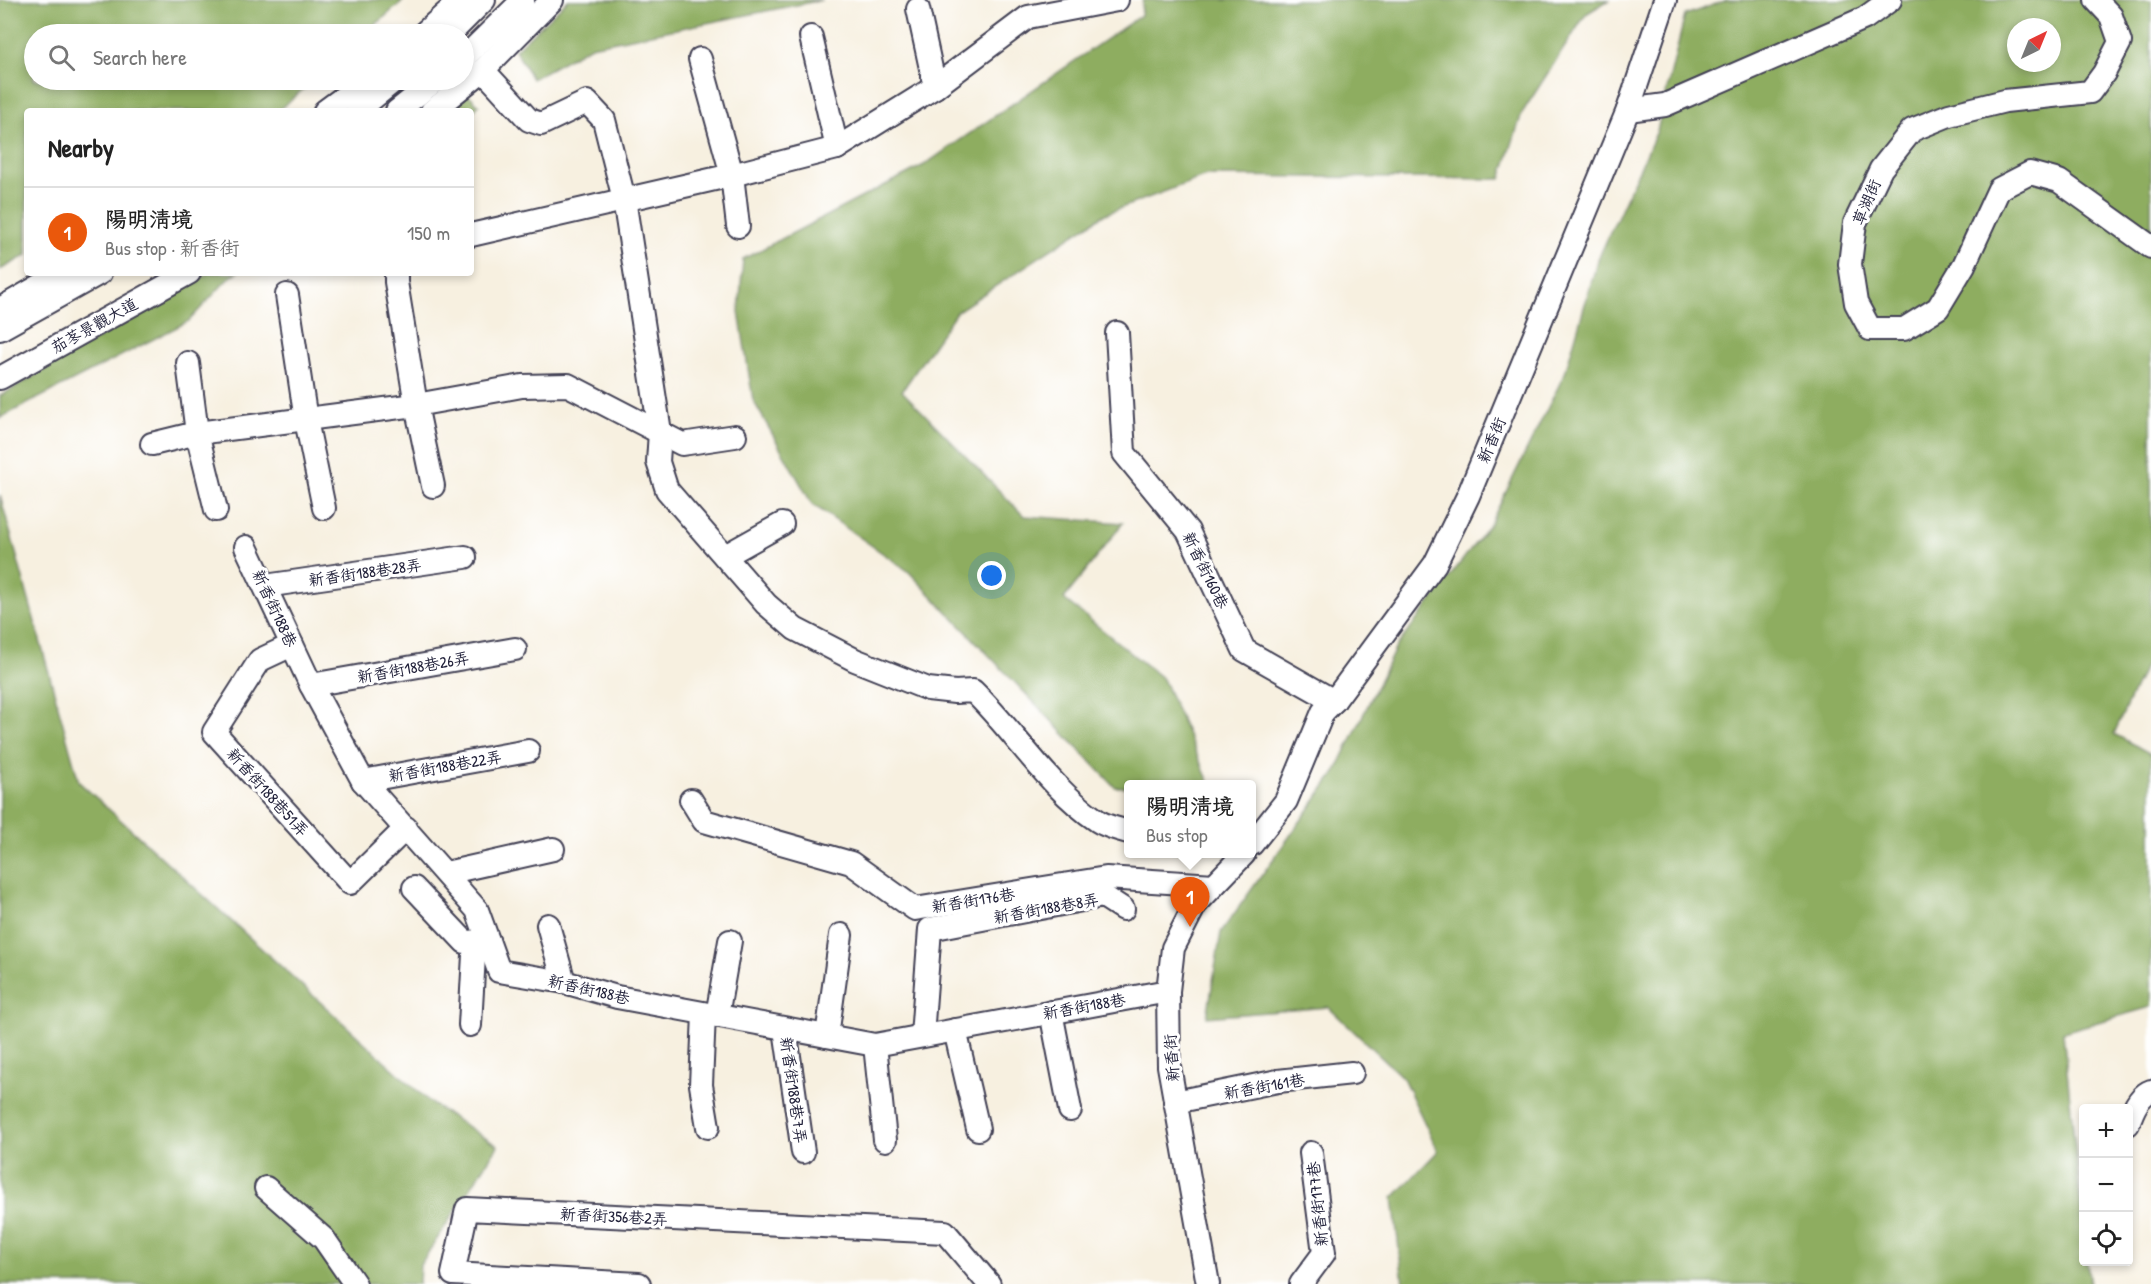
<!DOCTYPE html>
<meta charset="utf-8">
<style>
:root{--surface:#fff;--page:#f2f2f2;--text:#222;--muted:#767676;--line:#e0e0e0;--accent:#ea580c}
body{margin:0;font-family:"Patrick Hand","LXGW WenKai TC",sans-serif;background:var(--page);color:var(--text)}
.controls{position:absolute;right:18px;bottom:18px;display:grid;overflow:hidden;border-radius:6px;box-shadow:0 3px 9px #0003}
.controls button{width:54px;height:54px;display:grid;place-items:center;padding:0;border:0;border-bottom:2px solid var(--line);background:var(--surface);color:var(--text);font:30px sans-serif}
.compass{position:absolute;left:2007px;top:18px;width:54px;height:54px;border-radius:50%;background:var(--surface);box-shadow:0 3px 9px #0003;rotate:43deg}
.you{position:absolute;left:992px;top:576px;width:21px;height:21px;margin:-15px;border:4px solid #fff;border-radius:50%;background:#1a73e8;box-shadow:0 0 0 9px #1a73e833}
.badge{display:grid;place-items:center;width:39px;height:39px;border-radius:50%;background:var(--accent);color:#fff;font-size:20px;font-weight:700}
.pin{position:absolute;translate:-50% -50px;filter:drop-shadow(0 2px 3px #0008)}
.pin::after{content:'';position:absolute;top:32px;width:21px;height:18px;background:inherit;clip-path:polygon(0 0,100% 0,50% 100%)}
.popup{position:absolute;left:1124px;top:780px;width:132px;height:78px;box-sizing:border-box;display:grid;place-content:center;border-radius:6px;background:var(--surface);filter:drop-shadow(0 2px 4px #0005);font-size:20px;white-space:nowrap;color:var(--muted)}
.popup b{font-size:22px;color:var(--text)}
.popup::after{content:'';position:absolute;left:50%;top:100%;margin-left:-12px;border:12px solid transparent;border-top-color:var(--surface)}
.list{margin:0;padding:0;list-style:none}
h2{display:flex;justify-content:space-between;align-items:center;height:78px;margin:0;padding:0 24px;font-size:26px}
h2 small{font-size:20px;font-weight:400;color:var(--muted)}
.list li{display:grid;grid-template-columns:39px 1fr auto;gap:18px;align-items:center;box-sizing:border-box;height:90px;padding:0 24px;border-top:2px solid var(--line)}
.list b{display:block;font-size:22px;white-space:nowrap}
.list p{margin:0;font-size:20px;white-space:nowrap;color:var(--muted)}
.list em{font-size:20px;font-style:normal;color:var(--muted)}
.icon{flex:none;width:33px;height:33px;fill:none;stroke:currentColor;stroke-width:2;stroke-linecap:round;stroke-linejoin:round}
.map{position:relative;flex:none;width:2151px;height:1284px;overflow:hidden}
.search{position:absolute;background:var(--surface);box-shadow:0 3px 9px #0003;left:24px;top:24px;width:450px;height:66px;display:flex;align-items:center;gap:15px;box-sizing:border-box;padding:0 21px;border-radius:33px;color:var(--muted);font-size:22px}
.panel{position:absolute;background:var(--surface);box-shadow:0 3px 9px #0003;left:24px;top:108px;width:450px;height:168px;border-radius:6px}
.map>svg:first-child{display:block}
</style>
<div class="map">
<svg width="2151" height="1284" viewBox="0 0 2151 1284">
<rect width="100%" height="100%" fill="#fff"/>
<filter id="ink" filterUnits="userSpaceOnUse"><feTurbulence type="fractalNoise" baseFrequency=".0167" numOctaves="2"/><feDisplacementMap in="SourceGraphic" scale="12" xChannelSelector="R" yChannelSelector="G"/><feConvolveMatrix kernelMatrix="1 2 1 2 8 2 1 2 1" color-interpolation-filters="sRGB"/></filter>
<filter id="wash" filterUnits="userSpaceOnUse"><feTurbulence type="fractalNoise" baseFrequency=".008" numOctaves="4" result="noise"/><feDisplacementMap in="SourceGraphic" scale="24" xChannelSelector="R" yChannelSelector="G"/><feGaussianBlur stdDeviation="1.35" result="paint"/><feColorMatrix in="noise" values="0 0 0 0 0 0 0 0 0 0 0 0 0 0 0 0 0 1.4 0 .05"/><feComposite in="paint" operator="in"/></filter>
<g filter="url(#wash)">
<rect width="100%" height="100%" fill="#f7f0e0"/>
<g fill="#8ead60" stroke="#58684e" stroke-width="1.5" fill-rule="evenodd">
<path d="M 0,0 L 404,0 L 365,34 L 34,34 L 34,80 L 314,80 L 278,111 L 27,111 L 27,255 L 0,270 Z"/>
<path d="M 568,0 L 822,0 L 591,46 L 532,79 L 515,50 Z"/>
<path d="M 1143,0 L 1609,0 L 1586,14 L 1522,113 L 1501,179 L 1206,176 L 1105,214 L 956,312 L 902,391 L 1024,516 L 1123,523 L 1064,599 L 1163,679 L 1210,784 L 1128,784 L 1128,787 L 1115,787 L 908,571 L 812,504 L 753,400 L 739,312 L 743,259 L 924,165 L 1141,15 Z"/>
<path d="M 1727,0 L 2151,0 L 2151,651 L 2114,734 L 2151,754 L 2151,1007 L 2063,1032 L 2083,1225 L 2084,1262 L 2087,1262 L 2090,1284 L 1403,1284 L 1393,1198 L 1438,1151 L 1403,1078 L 1328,1007 L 1207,1017 L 1221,932 L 1335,773 L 1396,647 L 1490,524 L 1565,373 L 1598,259 L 1657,131 L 1685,15 ZM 2016,27 L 2052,27 L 2052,63 L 2016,63 Z"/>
<path d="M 469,95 L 479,105 L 471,114 L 471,111 L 446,111 Z"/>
<path d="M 209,273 L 237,273 L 228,279 L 189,321 L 0,418 L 0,396 Z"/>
<path d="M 0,495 L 79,782 L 433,1105 L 498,1146 L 420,1265 L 419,1284 L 0,1284 Z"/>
</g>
</g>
<g filter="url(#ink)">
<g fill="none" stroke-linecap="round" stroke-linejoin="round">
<defs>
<g id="minor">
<path d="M 2096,0 L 2111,16 L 2120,42 L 2104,73 L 2090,92 L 2005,101 L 1949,115 L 1912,130 L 1881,169 L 1855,223 L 1850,264 L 1856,303 L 1870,329 L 1904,329 L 1938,308 L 1964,265 L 1999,189 L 2030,173 L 2059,181 L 2151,247"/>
<path d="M 918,9 L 935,87"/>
<path d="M 423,34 L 461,0"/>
<path d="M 450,34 L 484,0"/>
<path d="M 811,37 L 837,148"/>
<path d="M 464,58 L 523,0"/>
<path d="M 700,59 L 732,175 L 738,226"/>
<path d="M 483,70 L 529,120 L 541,124 L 587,102 L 604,120 L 624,199 L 660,432 L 658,462 L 667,490 L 766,604 L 795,629 L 855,660 L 928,689 L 955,692 L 973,691 C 1016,733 1048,787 1098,821 C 1107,827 1119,829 1128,832"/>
<path d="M 1628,110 L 1665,105 L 1865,18 L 1890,0"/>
<path d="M 325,111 L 367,80"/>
<path d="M 357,111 L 395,80"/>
<path d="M 397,111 L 436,80"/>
<path d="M 432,111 L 483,70 L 552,0"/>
<path d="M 471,235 L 732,175 L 837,148 L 935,87 L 1028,17 L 1117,0"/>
<path d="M 396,273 L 396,282 L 416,405 L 433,486"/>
<path d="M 287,295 L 306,420 L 324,508"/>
<path d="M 0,309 L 62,273"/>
<path d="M 0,329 L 100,273"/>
<path d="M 1117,333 L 1124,453 L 1188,531 L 1244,650 L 1334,701"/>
<path d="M 188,363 L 197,433 L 216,510"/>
<path d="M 0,378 L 189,273"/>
<path d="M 152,444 L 197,433 L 416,405 L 522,386 L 568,385 L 682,444 L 735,436"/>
<path d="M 246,547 L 311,685 L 363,781 L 477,910 L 499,971 L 564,982 L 617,997 L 875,1045 L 1168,991"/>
<path d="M 725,556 L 782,524"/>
<path d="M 265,586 L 465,557"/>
<path d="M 292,645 L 260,660 L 214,732 L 350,883 L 406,828"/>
<path d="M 311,685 L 515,649"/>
<path d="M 363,781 L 528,751"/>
<path d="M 691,800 L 704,821 L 851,863 L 915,909 L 1106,878 L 1214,885"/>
<path d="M 1252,844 L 1286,801 L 1323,712 L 1334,701 L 1435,564 L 1468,496 L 1628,110 L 1665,0"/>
<path d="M 446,873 L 553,849"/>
<path d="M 414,888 L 465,942 L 488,941"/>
<path d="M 548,925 L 564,982"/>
<path d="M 1051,1012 L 1070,1110"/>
<path d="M 704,1014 L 701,1085 L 708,1127"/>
<path d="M 717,1016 L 730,941"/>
<path d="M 470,1025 L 474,955 L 488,941"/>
<path d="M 785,1029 L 803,1152"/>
<path d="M 955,1030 L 978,1129"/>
<path d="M 827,1036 L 841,935"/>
<path d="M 922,1036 L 930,929 L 1103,896 L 1123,909"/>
<path d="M 875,1045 L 885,1140"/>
<path d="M 1175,1102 L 1278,1081 L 1352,1073"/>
<path d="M 2128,1124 C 2132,1112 2139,1095 2151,1091"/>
<path d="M 266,1188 L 324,1239 L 355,1284"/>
<path d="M 639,1284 L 453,1274 L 467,1209 L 945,1232 L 989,1284"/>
<path d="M 1208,1284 L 1169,1066 L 1168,991 L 1173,948 L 1195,905 L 1244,854"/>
<path d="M 1301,1284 L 1324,1253 L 1311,1153"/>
</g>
</defs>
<use href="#minor" stroke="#424154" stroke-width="26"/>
<use href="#minor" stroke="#fff" stroke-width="22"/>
</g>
</g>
<g text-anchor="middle" stroke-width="6" stroke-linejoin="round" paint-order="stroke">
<g font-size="16" fill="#22223b" stroke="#fff">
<text transform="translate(1866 202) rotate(-67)" y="6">草湖街</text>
<text transform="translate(94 325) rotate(-29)" y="6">茄苳景觀大道</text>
<text transform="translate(1491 440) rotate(-67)" y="6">新香街</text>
<text transform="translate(1206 570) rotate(64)" y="6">新香街160巷</text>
<text transform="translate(365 572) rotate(-8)" y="6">新香街188巷28弄</text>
<text transform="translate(275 608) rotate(65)" y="6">新香街188巷</text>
<text transform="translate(413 667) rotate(-10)" y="6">新香街188巷26弄</text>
<text transform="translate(445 766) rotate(-10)" y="6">新香街188巷22弄</text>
<text transform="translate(268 792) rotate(48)" y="6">新香街188巷51弄</text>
<text transform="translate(973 900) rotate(-9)" y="6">新香街176巷</text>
<text transform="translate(1046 908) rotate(-10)" y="6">新香街188巷8弄</text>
<text transform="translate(589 989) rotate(13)" y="6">新香街188巷</text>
<text transform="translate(1084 1006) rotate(-10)" y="6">新香街188巷</text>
<text transform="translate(1171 1058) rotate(-94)" y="6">新香街</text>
<text transform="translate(1264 1086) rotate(-10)" y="6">新香街161巷</text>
<text transform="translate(794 1090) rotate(82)" y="6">新香街188巷7弄</text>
<text transform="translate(1317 1204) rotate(-96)" y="6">新香街177巷</text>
<text transform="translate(614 1216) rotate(3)" y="6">新香街356巷2弄</text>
</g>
</g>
</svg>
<div class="controls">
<button>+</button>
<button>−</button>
<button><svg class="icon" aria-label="locate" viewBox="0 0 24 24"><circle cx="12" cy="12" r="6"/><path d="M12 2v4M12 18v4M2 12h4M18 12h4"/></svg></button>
</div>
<svg class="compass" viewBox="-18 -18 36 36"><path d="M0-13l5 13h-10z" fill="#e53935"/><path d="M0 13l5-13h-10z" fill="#767676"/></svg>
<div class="you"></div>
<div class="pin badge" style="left:1190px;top:927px">1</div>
<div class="popup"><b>陽明清境</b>Bus stop</div>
<div class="search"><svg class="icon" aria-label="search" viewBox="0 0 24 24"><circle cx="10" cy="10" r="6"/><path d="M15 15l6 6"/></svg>Search here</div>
<section class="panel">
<h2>Nearby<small></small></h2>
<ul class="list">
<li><span class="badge">1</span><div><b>陽明清境</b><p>Bus stop · 新香街</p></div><em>150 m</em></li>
</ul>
</section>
</div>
